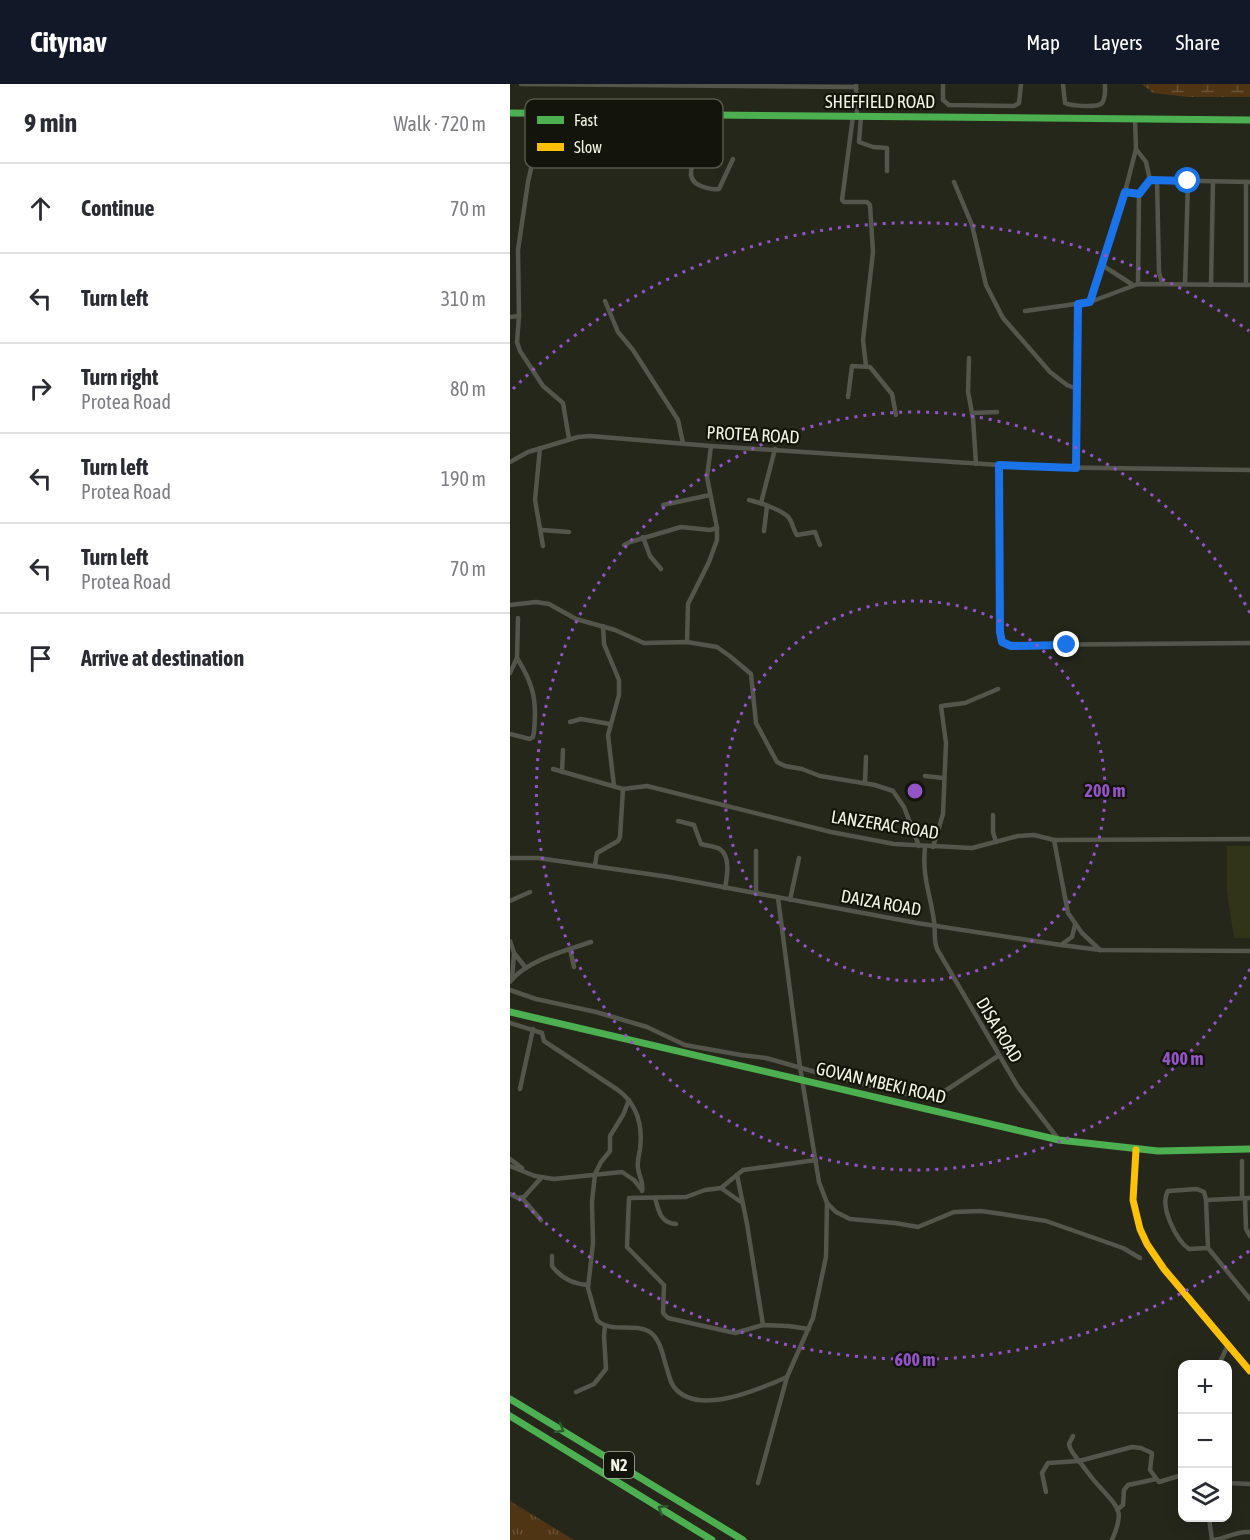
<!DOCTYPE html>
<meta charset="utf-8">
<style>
:root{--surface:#fff;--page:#f2f2f3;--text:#2b2b33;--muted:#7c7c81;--line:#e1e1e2;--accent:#111827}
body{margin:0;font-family:"Asap Condensed",sans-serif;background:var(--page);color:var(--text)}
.controls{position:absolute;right:18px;bottom:18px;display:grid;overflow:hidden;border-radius:12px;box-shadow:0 3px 15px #0003}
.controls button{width:54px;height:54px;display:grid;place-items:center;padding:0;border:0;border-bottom:2px solid var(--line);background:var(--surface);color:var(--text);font:30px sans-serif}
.stop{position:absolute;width:18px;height:18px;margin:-14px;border:4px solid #1a73e8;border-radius:50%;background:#fff}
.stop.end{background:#1a73e8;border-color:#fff;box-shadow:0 2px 6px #0008}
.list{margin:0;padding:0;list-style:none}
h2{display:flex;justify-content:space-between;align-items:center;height:78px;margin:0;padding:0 24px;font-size:26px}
h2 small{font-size:20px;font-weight:400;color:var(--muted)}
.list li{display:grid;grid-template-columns:39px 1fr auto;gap:18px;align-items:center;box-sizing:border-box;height:90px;padding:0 24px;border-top:2px solid var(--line)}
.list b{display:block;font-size:22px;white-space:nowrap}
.list p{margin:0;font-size:20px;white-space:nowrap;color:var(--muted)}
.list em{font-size:20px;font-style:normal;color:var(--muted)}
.icon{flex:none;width:33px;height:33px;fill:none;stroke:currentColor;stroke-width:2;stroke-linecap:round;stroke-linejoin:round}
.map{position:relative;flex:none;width:740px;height:1456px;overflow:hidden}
header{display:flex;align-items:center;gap:36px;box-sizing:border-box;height:84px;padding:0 30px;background:var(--accent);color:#fff}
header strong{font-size:28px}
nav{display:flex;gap:33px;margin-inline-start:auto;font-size:21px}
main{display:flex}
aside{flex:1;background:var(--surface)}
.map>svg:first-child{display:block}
</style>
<header>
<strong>Citynav</strong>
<nav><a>Map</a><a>Layers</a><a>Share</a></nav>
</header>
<main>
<aside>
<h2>9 min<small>Walk · 720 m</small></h2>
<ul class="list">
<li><svg class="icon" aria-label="ahead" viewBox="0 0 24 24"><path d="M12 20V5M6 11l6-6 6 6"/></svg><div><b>Continue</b></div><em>70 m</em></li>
<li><svg class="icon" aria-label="left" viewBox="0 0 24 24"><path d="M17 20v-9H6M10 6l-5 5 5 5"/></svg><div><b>Turn left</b></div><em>310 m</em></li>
<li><svg class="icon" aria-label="right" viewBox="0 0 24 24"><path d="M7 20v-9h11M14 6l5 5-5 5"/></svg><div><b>Turn right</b><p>Protea Road</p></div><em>80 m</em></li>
<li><svg class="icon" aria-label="left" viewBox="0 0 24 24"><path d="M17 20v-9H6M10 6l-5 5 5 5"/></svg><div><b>Turn left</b><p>Protea Road</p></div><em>190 m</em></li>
<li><svg class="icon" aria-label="left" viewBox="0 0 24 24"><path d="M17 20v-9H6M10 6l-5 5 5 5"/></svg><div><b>Turn left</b><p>Protea Road</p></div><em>70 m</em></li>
<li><svg class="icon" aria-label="arrive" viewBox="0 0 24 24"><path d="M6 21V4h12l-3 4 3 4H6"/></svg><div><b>Arrive at destination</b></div></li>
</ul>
</aside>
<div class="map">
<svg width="740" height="1456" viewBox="0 0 740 1456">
<defs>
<pattern id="grass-tufts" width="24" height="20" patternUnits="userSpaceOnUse" patternTransform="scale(1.5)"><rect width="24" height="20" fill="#4f3514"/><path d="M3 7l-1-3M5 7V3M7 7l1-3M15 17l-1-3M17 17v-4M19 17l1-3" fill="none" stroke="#695336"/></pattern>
<pattern id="wetland-marsh" width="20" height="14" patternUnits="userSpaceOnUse" patternTransform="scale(1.5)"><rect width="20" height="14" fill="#4f3514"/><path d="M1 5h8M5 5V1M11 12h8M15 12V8" fill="none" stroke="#695336"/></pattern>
</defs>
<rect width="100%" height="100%" fill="#26271b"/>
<path fill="#323418" d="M 717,762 L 740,762 L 740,854 L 724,854 L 717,808 Z"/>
<path fill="url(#grass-tufts)" d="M 0,1417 L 64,1456 L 0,1456 Z"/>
<path fill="url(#wetland-marsh)" d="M 632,0 L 740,0 L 740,13 L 679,13 L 643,9 Z"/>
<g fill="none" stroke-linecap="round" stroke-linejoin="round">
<g stroke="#54564b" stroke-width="4.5">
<path d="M 11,0 L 346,3"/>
<path d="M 346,0 L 347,32"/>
<path d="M 433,0 L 433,16 L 439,21 L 504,22 L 509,19 L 511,0"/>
<path d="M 553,0 L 555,19 C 561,22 588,24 592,19 C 596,14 595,6 595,0"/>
<path d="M 25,30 L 24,71 L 18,98 L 8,166 L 9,232 L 7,258 L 10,267 L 33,302 L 53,319 L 59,355"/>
<path d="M 203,31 C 203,37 202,44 200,50 C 195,63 166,92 191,102 C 196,104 203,106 209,105 L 223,75"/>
<path d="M 343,32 L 332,116 L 334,118 L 357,118 L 360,121 L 363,168 L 353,256 L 356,282"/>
<path d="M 351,33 L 349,58 L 363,63 L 377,64 L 377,87"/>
<path d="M 626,65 L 636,78 L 640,96"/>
<path d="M 647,96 L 649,188 L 652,199"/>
<path d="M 444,98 L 462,141 L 476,201 L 493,234 L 540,288 L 557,301 L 567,305"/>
<path d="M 592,181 L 623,201"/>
<path d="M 628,200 L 629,110 L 640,96 L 740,98"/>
<path d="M 675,200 L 678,97"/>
<path d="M 701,201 L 703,97"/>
<path d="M 736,201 L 736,98"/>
<path d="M 95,217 L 108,248 L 123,266 L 168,336 L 173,359"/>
<path d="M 580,218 L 615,108 L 626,65 L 625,35"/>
<path d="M 515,227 L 580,218 L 628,200 L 740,201"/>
<path d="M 0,233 L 9,232"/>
<path d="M 459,274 L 458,308 L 463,334 L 466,380"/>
<path d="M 338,313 L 342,282 L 360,283 L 382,310 L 386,331"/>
<path d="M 462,329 L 487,328"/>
<path d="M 30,364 L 25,416 L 33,462"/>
<path d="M 0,378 L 18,368 L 68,353 L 80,352 L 201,362 L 521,383 L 740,386"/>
<path d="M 489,381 L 490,548 L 491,554 L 495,561 L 740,559"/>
<path d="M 566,384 L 568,220"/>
<path d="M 239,416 C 248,418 273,426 279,434 C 283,439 283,446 287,451 L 305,448 L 310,461"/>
<path d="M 251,419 L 265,365"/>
<path d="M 153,421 L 200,411"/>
<path d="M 32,446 L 59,448"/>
<path d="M 254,447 L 257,422"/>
<path d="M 133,453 L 140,472 L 151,485"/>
<path d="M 114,461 L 120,458 L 171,443 L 200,446 L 207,444"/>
<path d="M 0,521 L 26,518 L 39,520 L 66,535 L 105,546 L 134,559 L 177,558 L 207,563 L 221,573 L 241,590 L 246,639 L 267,678 L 275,682 L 292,685 L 310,692 L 365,701 L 383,707 L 394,723 L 409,762"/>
<path d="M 93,542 L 94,560 L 109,596 L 109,611 L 98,651 L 104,702"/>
<path d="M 177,558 L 178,520 L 199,478 L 207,456 L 207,444 L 197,393 L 201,362"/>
<path d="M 0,589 L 7,574 L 8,534"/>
<path d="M 60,638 L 71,635 L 100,640"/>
<path d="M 0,650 L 20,655 L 23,653 L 24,648 C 27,617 24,601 7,574"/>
<path d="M 43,685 L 113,705 L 137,702 L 321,748 L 384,760 L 462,764 L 508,752 L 524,751 L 544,756 L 740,755"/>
<path d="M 52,688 L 53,666"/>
<path d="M 415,692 L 433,694"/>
<path d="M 355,699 L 356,673"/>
<path d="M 483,731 L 483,748 L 486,758"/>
<path d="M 168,737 L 184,741 L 191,760 C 197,762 205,762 210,765 C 221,773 217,793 215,804"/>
<path d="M 544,756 L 558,829 L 572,849 L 590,866"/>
<path d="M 415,763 C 412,794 420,808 424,837 C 426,847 423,855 427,865 L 508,1003 L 549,1056"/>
<path d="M 423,763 L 433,730 L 436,659 L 431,622 L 455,619 L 488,605"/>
<path d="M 246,767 L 246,810"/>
<path d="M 0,774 L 28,774 L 159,793 L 407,839 L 551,861 L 590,866 L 740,867"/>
<path d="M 85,781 L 87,769 L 108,757 L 110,753 L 113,705"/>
<path d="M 268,814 L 290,983 L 309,1098 L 317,1119 L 326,1128 L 340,1135 L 385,1139 L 408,1143 L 444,1128 L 471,1127 L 492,1130 L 536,1137 L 613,1164 L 630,1174"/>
<path d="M 280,816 L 289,774"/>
<path d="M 0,817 L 20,808"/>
<path d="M 0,857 L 4,869 L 16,884"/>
<path d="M 552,860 L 562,853 L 565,841"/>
<path d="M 60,865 L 64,883"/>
<path d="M 2,894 L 4,870"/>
<path d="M 0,898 C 15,877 57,866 81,858"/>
<path d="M 0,906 L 26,915 L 86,928 L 137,943 L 175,961 L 231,971 L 256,974 L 316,991 L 417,1015 L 438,1005 L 488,972"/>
<path d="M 0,939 L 32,949 L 34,957 L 108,1006 C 128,1021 133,1041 130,1065 C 129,1071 127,1078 128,1084 C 129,1093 134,1098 132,1107"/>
<path d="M 10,1005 L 23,945"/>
<path d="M 119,1016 L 113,1031 L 100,1052 L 100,1067 L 91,1078 L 85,1090 L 82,1118 L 83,1159 L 78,1204 L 87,1236 C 101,1250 123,1238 140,1248 C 151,1256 153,1273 157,1285 C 159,1291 160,1298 164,1303 C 187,1333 250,1305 277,1293"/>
<path d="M 0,1075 L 12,1084"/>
<path d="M 732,1077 L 732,1114"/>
<path d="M 0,1082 L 25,1092 L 44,1095 L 112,1088 L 124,1096 L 132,1106"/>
<path d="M 227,1091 L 237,1140 L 253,1241"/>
<path d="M 211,1104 L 231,1118"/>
<path d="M 0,1110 L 8,1114 L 14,1113 L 31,1094"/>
<path d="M 12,1114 L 31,1136"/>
<path d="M 145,1114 C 149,1127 150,1139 166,1140"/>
<path d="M 735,1114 L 736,1145 L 740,1152"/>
<path d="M 696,1116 L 740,1114"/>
<path d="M 698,1164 L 679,1165 C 666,1156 649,1122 658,1107 L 687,1105 L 694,1108 L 696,1116 L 698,1164 L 740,1215"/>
<path d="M 42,1172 L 42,1182 C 51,1194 63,1200 78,1201"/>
<path d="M 299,1245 L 278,1242 L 253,1241 L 225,1249 L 158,1234 L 153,1229 L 154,1201 L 117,1163 L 119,1114 L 176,1113 L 195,1106 L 211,1104 L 233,1086 L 306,1076"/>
<path d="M 709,1280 L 718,1261"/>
<path d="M 66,1308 L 84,1300 L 96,1285 L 94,1252 L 95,1242"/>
<path d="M 563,1352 L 559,1360 C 560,1367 564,1370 568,1376 C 575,1384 581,1394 589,1402 C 609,1425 615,1426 602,1456"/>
<path d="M 248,1399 L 277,1293 L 303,1234 L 316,1173 L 317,1119"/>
<path d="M 718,1399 L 740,1400"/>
<path d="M 536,1408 L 532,1389 L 538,1379 L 569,1377 L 622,1363 L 631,1364 L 642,1369 L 640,1386 L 649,1398 L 672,1391"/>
<path d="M 608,1425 L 613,1421 L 614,1406 L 618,1401 L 646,1395"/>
<path d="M 699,1434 L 702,1456"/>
<path d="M 702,1456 C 716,1455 724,1447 740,1448"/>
</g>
<g stroke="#4caf50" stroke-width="7">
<path d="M 0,29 L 740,36"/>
<path d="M 0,928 L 549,1056 L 648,1067 L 740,1065"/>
<path d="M 0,1315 L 233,1456"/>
<path d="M 0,1332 L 202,1456"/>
</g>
<path stroke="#ffc107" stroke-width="7" d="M 626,1066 L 623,1116 L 630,1145 L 637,1160 L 654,1185 L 740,1287"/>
</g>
<defs><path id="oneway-chevron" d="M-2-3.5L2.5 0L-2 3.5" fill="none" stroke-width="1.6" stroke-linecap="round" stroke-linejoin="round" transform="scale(1.5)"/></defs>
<g stroke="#2d5a2a">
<use href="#oneway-chevron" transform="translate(50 1345) rotate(31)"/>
<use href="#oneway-chevron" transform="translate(152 1425) rotate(-148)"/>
</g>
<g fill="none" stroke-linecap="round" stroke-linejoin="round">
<path stroke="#1a73e8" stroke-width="8" d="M 557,561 L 501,562 L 492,558 L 490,548 L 489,381 L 566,384 L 568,220 L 580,218 L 615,108 L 629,110 L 640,96 L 678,97"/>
</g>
<g fill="none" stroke="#9354c7" stroke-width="3" stroke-dasharray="3 6">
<circle cx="405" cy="707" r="190"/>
<path d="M740 885A379 379 0 1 1 740 529"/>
<path d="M739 1167A569 569 0 0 1 3 1109M3 305A569 569 0 0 1 739 247"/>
</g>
<g text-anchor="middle" stroke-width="4.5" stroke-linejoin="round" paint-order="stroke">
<rect fill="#13150a" stroke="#afb1a3" stroke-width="1.5" x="94" y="1368" width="30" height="26" rx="4.5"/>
<g font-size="16" font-weight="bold" fill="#f2f4e5">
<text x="109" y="1387">N2</text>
</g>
<g font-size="18" fill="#f2f4e5" stroke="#13150a">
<text x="370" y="24">SHEFFIELD ROAD</text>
<text transform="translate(243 351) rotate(3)" y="6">PROTEA ROAD</text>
<text transform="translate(375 741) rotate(9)" y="6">LANZERAC ROAD</text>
<text transform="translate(371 819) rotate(10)" y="6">DAIZA ROAD</text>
<text transform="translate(489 946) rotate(59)" y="6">DISA ROAD</text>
<text transform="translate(371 999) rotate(13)" y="6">GOVAN MBEKI ROAD</text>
</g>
</g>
<rect x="15" y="15" width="198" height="69" rx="9" fill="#13150a" stroke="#56584c" stroke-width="1.5"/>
<rect x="27" y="32" width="27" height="8" fill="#4caf50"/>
<rect x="27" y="59" width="27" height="8" fill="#ffc107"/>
<g font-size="16" fill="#f2f4e5">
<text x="64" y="42">Fast</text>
<text x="64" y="69">Slow</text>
</g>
<circle cx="405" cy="707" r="9" fill="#9354c7" stroke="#13150a" stroke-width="3"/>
<g font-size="18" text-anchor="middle" font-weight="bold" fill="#9354c7" stroke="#13150a" stroke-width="4.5" stroke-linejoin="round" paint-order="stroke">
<text x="595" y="713">200 m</text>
<text x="673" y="981">400 m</text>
<text x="405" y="1282">600 m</text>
</g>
</svg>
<div class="controls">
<button>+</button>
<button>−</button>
<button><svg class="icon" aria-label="layers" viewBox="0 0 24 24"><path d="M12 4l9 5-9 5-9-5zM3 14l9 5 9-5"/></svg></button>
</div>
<div class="stop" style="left:678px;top:97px"></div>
<div class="stop end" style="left:557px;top:561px"></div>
</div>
</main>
